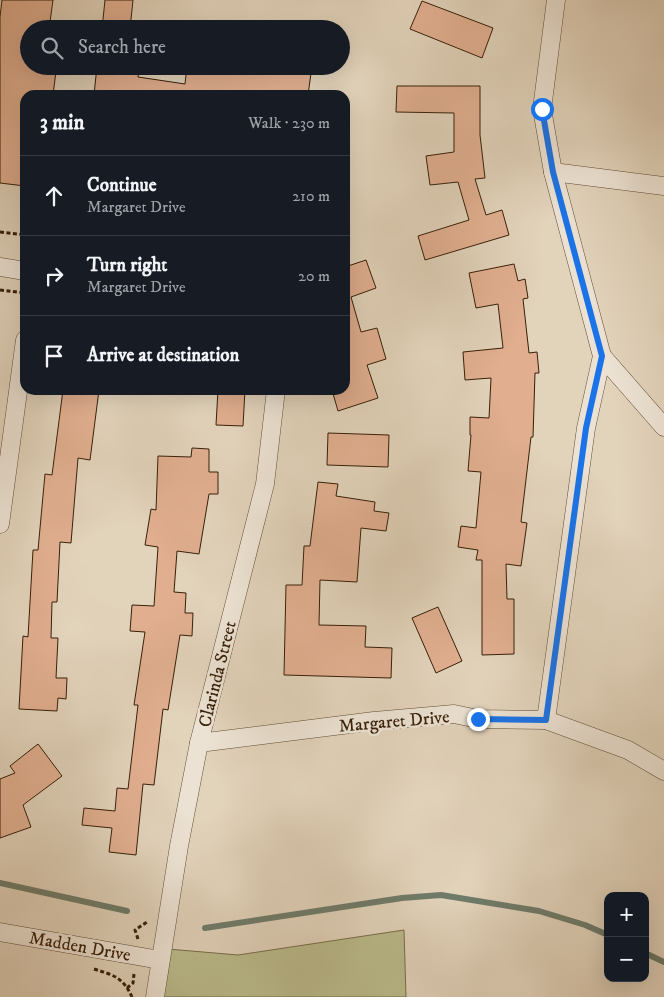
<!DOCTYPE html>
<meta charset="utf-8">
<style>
:root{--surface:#171b24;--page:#242831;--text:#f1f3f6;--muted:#9ea1a6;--line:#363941}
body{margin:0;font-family:"IM FELL DW Pica",serif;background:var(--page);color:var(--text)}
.controls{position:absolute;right:15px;bottom:15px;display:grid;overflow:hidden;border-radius:10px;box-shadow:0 5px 20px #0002}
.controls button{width:45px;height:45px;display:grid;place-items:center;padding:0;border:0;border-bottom:1px solid var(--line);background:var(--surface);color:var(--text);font:25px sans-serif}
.stop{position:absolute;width:15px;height:15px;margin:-11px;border:4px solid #1a73e8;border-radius:50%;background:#fff}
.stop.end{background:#1a73e8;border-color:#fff;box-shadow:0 1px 5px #0008}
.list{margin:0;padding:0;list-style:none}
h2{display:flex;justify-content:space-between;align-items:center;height:65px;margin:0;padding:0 20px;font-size:21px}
h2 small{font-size:16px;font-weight:400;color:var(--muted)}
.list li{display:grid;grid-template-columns:32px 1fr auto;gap:15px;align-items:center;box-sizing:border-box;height:80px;padding:0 20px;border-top:1px solid var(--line)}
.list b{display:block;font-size:19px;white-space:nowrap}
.list p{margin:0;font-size:16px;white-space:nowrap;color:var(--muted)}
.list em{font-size:16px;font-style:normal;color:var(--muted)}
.icon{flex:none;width:28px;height:28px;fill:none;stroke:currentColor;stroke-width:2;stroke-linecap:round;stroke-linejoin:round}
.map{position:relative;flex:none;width:664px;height:997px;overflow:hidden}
.search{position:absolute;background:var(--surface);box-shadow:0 5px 20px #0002;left:20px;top:20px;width:330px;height:55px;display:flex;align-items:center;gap:12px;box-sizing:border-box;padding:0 18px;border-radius:28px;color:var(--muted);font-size:19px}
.panel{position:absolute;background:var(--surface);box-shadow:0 5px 20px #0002;left:20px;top:90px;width:330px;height:305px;border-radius:15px}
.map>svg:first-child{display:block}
</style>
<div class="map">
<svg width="664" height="997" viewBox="0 0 664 997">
<rect width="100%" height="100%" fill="#e2d3bb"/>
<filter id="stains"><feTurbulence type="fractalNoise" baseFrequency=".004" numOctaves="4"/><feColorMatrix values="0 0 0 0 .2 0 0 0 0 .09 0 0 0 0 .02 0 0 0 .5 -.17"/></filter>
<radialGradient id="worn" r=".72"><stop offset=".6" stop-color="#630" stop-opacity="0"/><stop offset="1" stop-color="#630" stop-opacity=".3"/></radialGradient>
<path fill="#baba8b" stroke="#786c4a" d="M 404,930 L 406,997 L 161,997 L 168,949 L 238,955 Z"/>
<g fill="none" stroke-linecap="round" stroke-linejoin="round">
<g stroke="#6f7b6a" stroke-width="6">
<path d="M 0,883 L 127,911"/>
<path d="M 205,928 L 402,898 L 441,895 L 539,911 L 585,925 L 608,935"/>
<path d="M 645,953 L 664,962"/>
</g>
</g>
<g fill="#e1af90" stroke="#371f08">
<path d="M 2,0 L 53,0 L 49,29 L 29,29 L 29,66 L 56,71 L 53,95 L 25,95 L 25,186 L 0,183 L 0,17 Z"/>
<path d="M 105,0 L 133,0 L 130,29 L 102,29 Z"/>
<path d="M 422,1 L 493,28 L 482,58 L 410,29 Z"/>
<path d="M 97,66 L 139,66 L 138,77 L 185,84 L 187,66 L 312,66 L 308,95 L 94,95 Z"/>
<path d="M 397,86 L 480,86 L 480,135 L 485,178 L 475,179 L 486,215 L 502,210 L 509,235 L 425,260 L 418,236 L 469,220 L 458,182 L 430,185 L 426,156 L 454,152 L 454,113 L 396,112 Z"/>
<path d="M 366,260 L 376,288 L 351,297 L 361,332 L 377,328 L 386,359 L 367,365 L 378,398 L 338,411 L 332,390 L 345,390 L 345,267 Z"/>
<path d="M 514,264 L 518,281 L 525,279 L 528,298 L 523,299 L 529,353 L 537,352 L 539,373 L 535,373 L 533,437 L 531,437 L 521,522 L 527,523 L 521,566 L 506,564 L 507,599 L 514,599 L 514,654 L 482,655 L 482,560 L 476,560 L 478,550 L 458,547 L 461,526 L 476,528 L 481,472 L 468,471 L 471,435 L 470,435 L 470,417 L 489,418 L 491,378 L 465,380 L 463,352 L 503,348 L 498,304 L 476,308 L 469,273 Z"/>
<path d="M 63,390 L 99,390 L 90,460 L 78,458 L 71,543 L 60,542 L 57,602 L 52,602 L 51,638 L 58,638 L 56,678 L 67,678 L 66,699 L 58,698 L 57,711 L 19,709 L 23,636 L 28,637 L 33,550 L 38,550 L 45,474 L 52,475 Z"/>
<path d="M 218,390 L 245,390 L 243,426 L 216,425 Z"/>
<path d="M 328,433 L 389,435 L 388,467 L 327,465 Z"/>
<path d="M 192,448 L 209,449 L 209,472 L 218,472 L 218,494 L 209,494 L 199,554 L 177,551 L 174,592 L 186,593 L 185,613 L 193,613 L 192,636 L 180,635 L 168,710 L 163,709 L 154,785 L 143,784 L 136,855 L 109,852 L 112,828 L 82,825 L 84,808 L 115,811 L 117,788 L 128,789 L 138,705 L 134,705 L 145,632 L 130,631 L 132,605 L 154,606 L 158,547 L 145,545 L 151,509 L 156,510 L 158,456 L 191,457 Z"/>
<path d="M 318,482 L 338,484 L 336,496 L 375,502 L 374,511 L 389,513 L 386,531 L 361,528 L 357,582 L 320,580 L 319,625 L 366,626 L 365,647 L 392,648 L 391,678 L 284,675 L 286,585 L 302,585 L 304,546 L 310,546 Z"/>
<path d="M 438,607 L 462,661 L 436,673 L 412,618 Z"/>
<path d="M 38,744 L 62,776 L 23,805 L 31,827 L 0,838 L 0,779 L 15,773 L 10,766 Z"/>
</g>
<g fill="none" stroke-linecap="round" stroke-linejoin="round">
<defs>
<g id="minor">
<path d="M 553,172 L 664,186"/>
<path d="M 0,267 L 25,271"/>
<path d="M 602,356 L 664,427"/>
<path d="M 0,524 L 25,340"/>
<path d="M 546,720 L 628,750 L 664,771"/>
<path d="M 199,743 L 374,721 L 454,714 L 478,719 L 546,720 L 586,428 L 602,356 L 553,172 L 542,109 L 556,0"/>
<path d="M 0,932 L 160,960"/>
<path d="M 155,997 L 179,846 L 199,743 L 265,484 L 276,390"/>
</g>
</defs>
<use href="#minor" stroke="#624c35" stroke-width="19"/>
<g stroke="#371f08" stroke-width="3" stroke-dasharray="4 2.5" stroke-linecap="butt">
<path d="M 0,232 L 25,235"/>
<path d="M 0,290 L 25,293"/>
<path d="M 138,939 L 135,930 L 147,922"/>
<path d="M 94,969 C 113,975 123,977 132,997"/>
<path d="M 127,988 L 133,983 L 134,974"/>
</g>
<use href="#minor" stroke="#ece2d3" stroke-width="18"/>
</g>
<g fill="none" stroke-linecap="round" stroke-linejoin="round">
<path stroke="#1a73e8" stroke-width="6" d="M 478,719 L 546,720 L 586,428 L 602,356 L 553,172 L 542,109"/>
</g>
<g text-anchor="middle" stroke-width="5" stroke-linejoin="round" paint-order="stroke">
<g font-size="18" fill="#371f08" stroke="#ece2d3">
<text transform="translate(217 674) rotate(-76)" y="6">Clarinda Street</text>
<text transform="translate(394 721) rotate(-5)" y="6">Margaret Drive</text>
<text transform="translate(80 946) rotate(10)" y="6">Madden Drive</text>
</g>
</g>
<rect width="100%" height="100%" filter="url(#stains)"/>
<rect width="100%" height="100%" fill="url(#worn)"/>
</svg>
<div class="controls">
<button>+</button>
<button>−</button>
</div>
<div class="stop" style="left:542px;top:109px"></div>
<div class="stop end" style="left:478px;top:719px"></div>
<div class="search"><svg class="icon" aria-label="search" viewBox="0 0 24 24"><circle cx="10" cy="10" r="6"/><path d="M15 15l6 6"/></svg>Search here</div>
<section class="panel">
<h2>3 min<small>Walk · 230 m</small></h2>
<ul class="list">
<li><svg class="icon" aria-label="ahead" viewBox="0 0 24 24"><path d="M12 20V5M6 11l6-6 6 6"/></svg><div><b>Continue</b><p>Margaret Drive</p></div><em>210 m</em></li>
<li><svg class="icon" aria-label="right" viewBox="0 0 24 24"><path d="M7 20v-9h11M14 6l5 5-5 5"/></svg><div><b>Turn right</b><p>Margaret Drive</p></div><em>20 m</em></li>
<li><svg class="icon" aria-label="arrive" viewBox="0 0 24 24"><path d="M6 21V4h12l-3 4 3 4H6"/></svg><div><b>Arrive at destination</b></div></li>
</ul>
</section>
</div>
